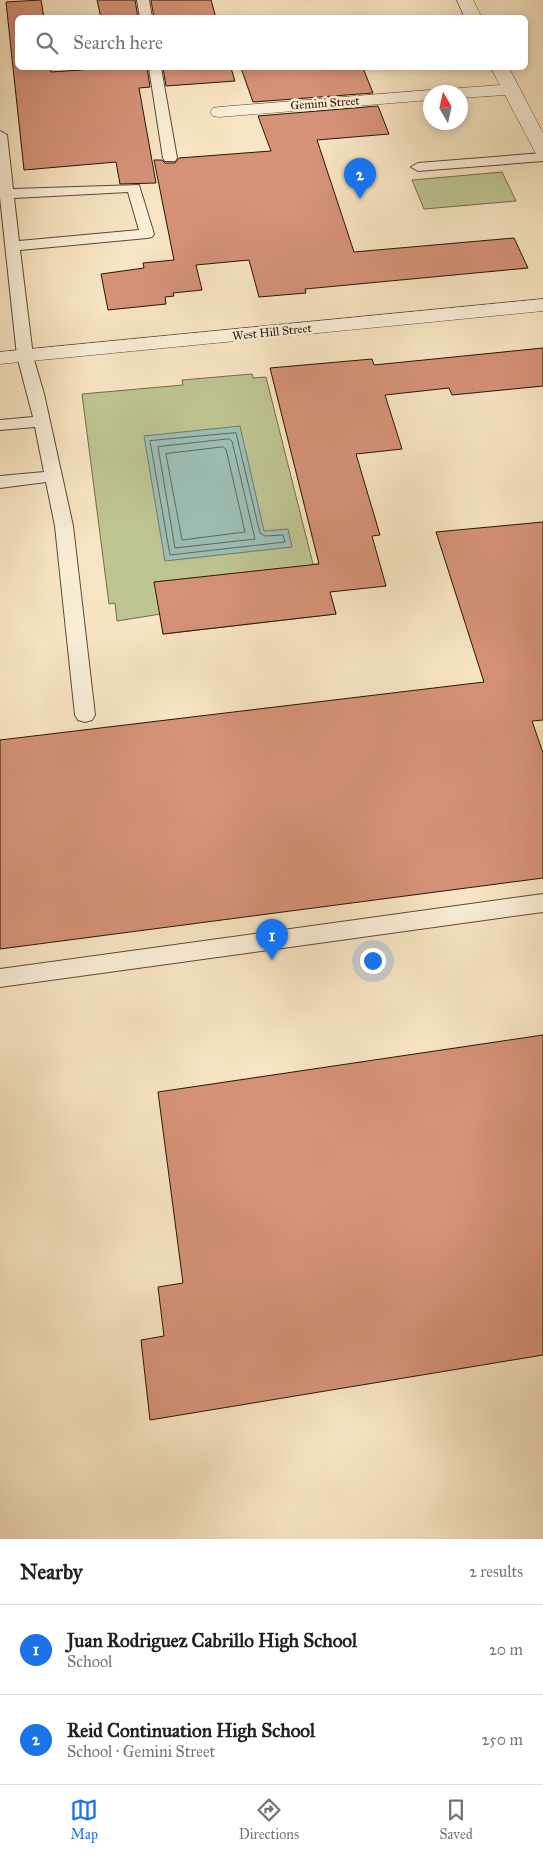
<!DOCTYPE html>
<meta charset="utf-8">
<style>
:root{--surface:#fff;--page:#f6f6f6;--text:#202124;--muted:#757577;--line:#e0e0e0;--accent:#1a73e8}
body{margin:0;font-family:"IM FELL Great Primer",serif;background:var(--page);color:var(--text)}
.compass{position:absolute;left:423px;top:85px;width:45px;height:45px;border-radius:50%;background:var(--surface);box-shadow:0 2px 8px #0003;rotate:351deg}
.you{position:absolute;left:372px;top:960px;width:18px;height:18px;margin:-12px;border:4px solid #fff;border-radius:50%;background:#1a73e8;box-shadow:0 0 0 8px #1a73e833}
.badge{display:grid;place-items:center;width:32px;height:32px;border-radius:50%;background:var(--accent);color:#fff;font-size:16px;font-weight:700}
.pin{position:absolute;translate:-50% -41px;filter:drop-shadow(0 1px 2px #0008)}
.pin::after{content:'';position:absolute;top:26px;width:18px;height:15px;background:inherit;clip-path:polygon(0 0,100% 0,50% 100%)}
.list{margin:0;padding:0;list-style:none}
h2{display:flex;justify-content:space-between;align-items:center;height:65px;margin:0;padding:0 20px;font-size:21px}
h2 small{font-size:16px;font-weight:400;color:var(--muted)}
.list li{display:grid;grid-template-columns:32px 1fr auto;gap:15px;align-items:center;box-sizing:border-box;height:90px;padding:0 20px;border-top:1px solid var(--line)}
.list b{display:block;font-size:19px;white-space:nowrap}
.list p{margin:0;font-size:16px;white-space:nowrap;color:var(--muted)}
.list em{font-size:16px;font-style:normal;color:var(--muted)}
.icon{flex:none;width:28px;height:28px;fill:none;stroke:currentColor;stroke-width:2;stroke-linecap:round;stroke-linejoin:round}
.map{position:relative;flex:none;width:543px;height:1539px;overflow:hidden}
.search{position:absolute;background:var(--surface);box-shadow:0 2px 8px #0003;left:15px;right:15px;top:15px;height:55px;display:flex;align-items:center;gap:12px;box-sizing:border-box;padding:0 18px;border-radius:8px;color:var(--muted);font-size:19px}
.sheet{height:245px;background:var(--surface)}
nav{display:flex;justify-content:space-around;align-items:center;box-sizing:border-box;height:70px;border-top:1px solid var(--line);background:var(--surface);font-size:14px;color:var(--muted)}
nav a{display:grid;justify-items:center;gap:2px}
nav .on{color:var(--accent)}
.map>svg:first-child{display:block}
</style>
<div class="map">
<svg width="543" height="1539" viewBox="0 0 543 1539">
<rect width="100%" height="100%" fill="#f8e5c3"/>
<filter id="stains"><feTurbulence type="fractalNoise" baseFrequency=".004" numOctaves="4"/><feColorMatrix values="0 0 0 0 .2 0 0 0 0 .09 0 0 0 0 .02 0 0 0 .5 -.17"/></filter>
<radialGradient id="worn" r=".72"><stop offset=".6" stop-color="#630" stop-opacity="0"/><stop offset="1" stop-color="#630" stop-opacity=".3"/></radialGradient>
<g fill="#bfc493" stroke="#736d4b">
<path d="M 502,172 L 516,201 L 424,209 L 412,180 Z"/>
<path d="M 252,374 L 253,378 L 266,377 L 313,564 L 322,564 L 336,614 L 163,634 L 161,614 L 117,621 L 115,603 L 109,604 L 82,394 L 183,385 L 182,380 Z"/>
</g>
<path fill="#9dbfb6" stroke="#6e7b6e" d="M 240,426 L 264,531 L 288,529 L 292,547 L 165,561 L 144,436 Z"/>
<g fill="none" stroke-linecap="round" stroke-linejoin="round">
<g stroke="#626a5c" stroke-width="1">
<path d="M 236,433 L 260,533 L 265,536 L 283,535 L 285,542 L 170,555 L 150,441 Z"/>
<path d="M 229,439 L 232,441 L 255,539 L 175,548 L 158,447 Z"/>
<path d="M 223,447 L 226,449 L 245,532 L 182,540 L 166,454 Z"/>
</g>
</g>
<g fill="#d59279" stroke="#271603">
<path d="M 41,0 L 44,18 L 18,18 L 18,68 L 51,68 L 51,72 L 110,68 L 147,68 L 150,87 L 139,88 L 156,183 L 120,184 L 116,162 L 24,170 L 6,2 Z"/>
<path d="M 97,0 L 135,0 L 138,18 L 101,18 Z"/>
<path d="M 151,0 L 211,0 L 216,18 L 154,18 Z"/>
<path d="M 163,68 L 231,68 L 235,81 L 166,86 Z"/>
<path d="M 241,68 L 363,68 L 373,93 L 253,102 Z"/>
<path d="M 378,106 L 389,134 L 317,140 L 354,252 L 514,238 L 528,268 L 305,289 L 306,293 L 259,297 L 249,260 L 196,265 L 202,290 L 173,293 L 174,296 L 165,297 L 166,304 L 108,310 L 101,274 L 144,268 L 143,263 L 174,260 L 154,160 L 162,160 L 165,163 L 175,163 L 179,158 L 271,151 L 258,116 Z"/>
<path d="M 543,348 L 543,386 L 452,395 L 449,388 L 385,395 L 402,449 L 356,454 L 380,535 L 372,536 L 386,586 L 330,592 L 336,614 L 163,634 L 154,582 L 319,564 L 270,368 L 372,359 L 374,365 Z"/>
<path d="M 543,522 L 543,720 L 532,721 L 543,753 L 543,878 L 0,949 L 0,740 L 484,682 L 436,532 Z"/>
<path d="M 543,1035 L 543,1355 L 150,1420 L 141,1340 L 164,1336 L 158,1287 L 183,1283 L 158,1092 Z"/>
</g>
<g fill="none" stroke-linecap="round" stroke-linejoin="round">
<defs>
<g id="lane">
<path d="M 137,0 L 149,0 L 152,18 L 140,18 Z"/>
<path d="M 149,68 L 161,68 L 177,158 L 175,161 L 165,161 L 163,158 Z"/>
<path d="M 0,131 L 7,135 L 13,189 L 139,185 L 154,234 L 152,237 L 147,238 L 20,250 L 33,356 L 44,394 L 73,526 L 95,715 L 92,720 L 85,722 L 78,720 L 75,715 L 55,526 L 46,482 L 0,488 L 0,476 L 44,472 L 35,427 L 0,430 L 0,420 L 33,417 L 17,356 L 0,197 ZM 128,192 L 139,230 L 19,241 L 14,198 Z"/>
<path d="M 543,153 L 543,161 L 418,171 L 411,167 L 418,163 Z"/>
<path d="M 543,894 L 543,912 L 0,987 L 0,969 Z"/>
</g>
<g id="street">
<path d="M 457,0 L 473,0 L 482,18 L 465,18 Z"/>
<path d="M 491,68 L 509,68 L 543,133 L 543,156 L 536,154 L 534,150 L 505,95 L 460,98 L 460,92 L 452,92 L 454,89 L 460,88 L 500,85 Z"/>
<path d="M 430,90 L 437,92 L 430,92 L 430,100 L 219,117 L 213,116 L 210,112 L 213,108 L 219,107 Z"/>
<path d="M 543,299 L 543,311 L 0,364 L 0,352 Z"/>
</g>
</defs>
<use href="#lane" stroke="#5b4a33" stroke-width="2"/>
<use href="#street" stroke="#5b4a33" stroke-width="1"/>
<use href="#lane" fill="#faeed8" fill-rule="evenodd"/>
<use href="#street" fill="#faeed8" fill-rule="evenodd"/>
</g>
<g text-anchor="middle" stroke-width="5" stroke-linejoin="round" paint-order="stroke">
<g font-size="12" fill="#271603" stroke="#faeed8">
<text transform="translate(325 103) rotate(-4)" y="4">Gemini Street</text>
<text transform="translate(272 332) rotate(-6)" y="4">West Hill Street</text>
</g>
</g>
<rect width="100%" height="100%" filter="url(#stains)"/>
<rect width="100%" height="100%" fill="url(#worn)"/>
</svg>
<svg class="compass" viewBox="-18 -18 36 36"><path d="M0-13l5 13h-10z" fill="#e53935"/><path d="M0 13l5-13h-10z" fill="#757577"/></svg>
<div class="you"></div>
<div class="pin badge" style="left:272px;top:960px">1</div>
<div class="pin badge" style="left:360px;top:199px">2</div>
<div class="search"><svg class="icon" aria-label="search" viewBox="0 0 24 24"><circle cx="10" cy="10" r="6"/><path d="M15 15l6 6"/></svg>Search here</div>
</div>
<section class="sheet">
<h2>Nearby<small>2 results</small></h2>
<ul class="list">
<li><span class="badge">1</span><div><b>Juan Rodriguez Cabrillo High School</b><p>School</p></div><em>20 m</em></li>
<li><span class="badge">2</span><div><b>Reid Continuation High School</b><p>School · Gemini Street</p></div><em>250 m</em></li>
</ul>
</section>
<nav>
<a class="on"><svg class="icon" aria-label="map" viewBox="0 0 24 24"><path d="M3 6l6-2 6 2 6-2v14l-6 2-6-2-6 2zM9 4v14M15 6v14"/></svg>Map</a>
<a><svg class="icon" aria-label="directions" viewBox="0 0 24 24"><path d="M12 3l9 9-9 9-9-9zM9 14v-3h6M13 9l2 2-2 2"/></svg>Directions</a>
<a><svg class="icon" aria-label="saved" viewBox="0 0 24 24"><path d="M7 4h10v16l-5-4-5 4z"/></svg>Saved</a>
</nav>
